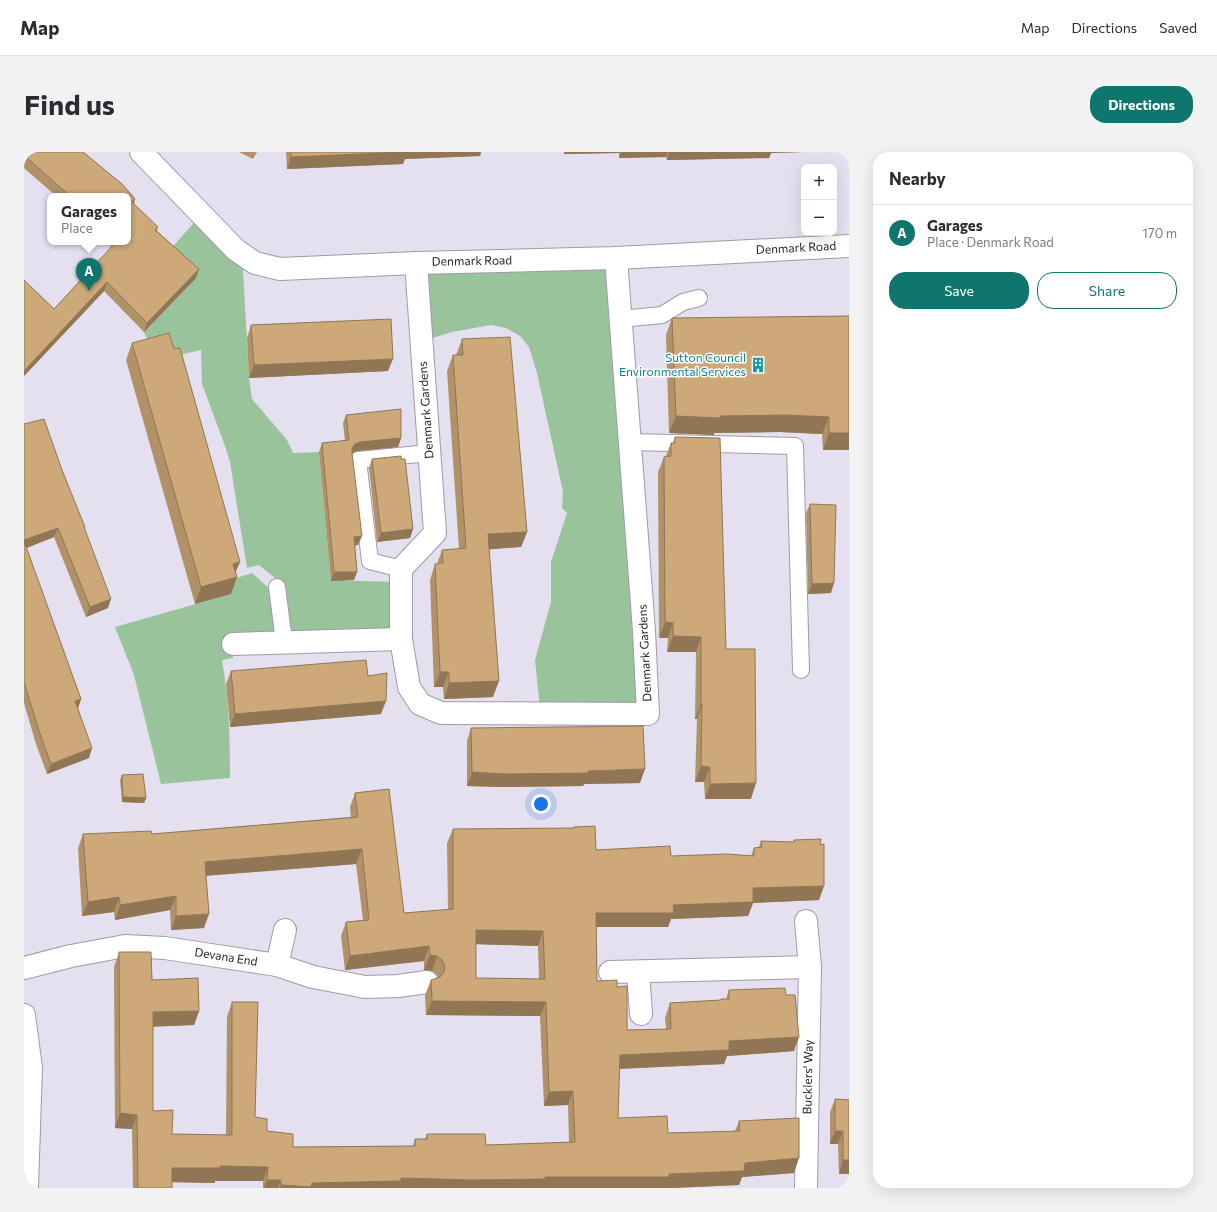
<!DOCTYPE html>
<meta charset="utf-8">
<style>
:root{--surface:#fff;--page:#f2f2f3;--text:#2b2b33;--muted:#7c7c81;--line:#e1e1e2;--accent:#0f766e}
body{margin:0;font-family:Commissioner,sans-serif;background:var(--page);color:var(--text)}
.controls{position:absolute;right:12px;top:12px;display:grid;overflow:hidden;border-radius:8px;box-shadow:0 4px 16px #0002}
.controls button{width:36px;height:36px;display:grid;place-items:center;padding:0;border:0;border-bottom:1px solid var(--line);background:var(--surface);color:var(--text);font:20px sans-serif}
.you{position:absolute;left:517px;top:652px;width:14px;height:14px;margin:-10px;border:3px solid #fff;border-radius:50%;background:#1a73e8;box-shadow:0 0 0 6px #1a73e833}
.badge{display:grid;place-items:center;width:26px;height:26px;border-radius:50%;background:var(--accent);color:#fff;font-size:13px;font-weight:700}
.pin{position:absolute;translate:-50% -33px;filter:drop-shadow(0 1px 2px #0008)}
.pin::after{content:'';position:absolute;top:21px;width:14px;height:12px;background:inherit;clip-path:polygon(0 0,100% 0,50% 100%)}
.popup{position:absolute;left:23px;top:41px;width:84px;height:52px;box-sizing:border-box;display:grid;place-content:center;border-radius:8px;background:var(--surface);filter:drop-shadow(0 1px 3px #0005);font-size:13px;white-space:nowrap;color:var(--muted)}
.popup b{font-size:15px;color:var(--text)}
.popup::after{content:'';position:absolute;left:50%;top:100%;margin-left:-8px;border:8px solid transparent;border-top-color:var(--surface)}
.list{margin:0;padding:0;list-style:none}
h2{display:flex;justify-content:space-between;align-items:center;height:52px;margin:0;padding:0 16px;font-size:17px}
h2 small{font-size:13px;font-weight:400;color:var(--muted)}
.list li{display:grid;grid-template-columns:26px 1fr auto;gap:12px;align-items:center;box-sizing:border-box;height:56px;padding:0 16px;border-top:1px solid var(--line)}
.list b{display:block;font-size:15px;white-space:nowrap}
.list p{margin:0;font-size:13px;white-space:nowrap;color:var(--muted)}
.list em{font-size:13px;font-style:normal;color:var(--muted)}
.actions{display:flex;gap:8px;padding:12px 16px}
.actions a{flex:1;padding:9px 0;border:1px solid var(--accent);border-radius:16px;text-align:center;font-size:14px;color:var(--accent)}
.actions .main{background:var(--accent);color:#fff}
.map{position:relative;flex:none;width:825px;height:1036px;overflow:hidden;border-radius:16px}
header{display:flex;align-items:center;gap:24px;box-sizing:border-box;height:56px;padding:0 20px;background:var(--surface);border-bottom:1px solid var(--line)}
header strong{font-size:19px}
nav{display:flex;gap:22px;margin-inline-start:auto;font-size:14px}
.intro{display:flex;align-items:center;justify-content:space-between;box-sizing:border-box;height:96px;padding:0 24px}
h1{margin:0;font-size:28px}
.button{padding:10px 18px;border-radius:16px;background:var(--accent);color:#fff;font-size:14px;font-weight:700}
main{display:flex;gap:24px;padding:0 24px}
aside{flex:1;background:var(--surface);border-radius:16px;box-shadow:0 4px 16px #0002}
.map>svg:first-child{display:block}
</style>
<header>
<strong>Map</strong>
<nav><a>Map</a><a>Directions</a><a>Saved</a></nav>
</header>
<div class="intro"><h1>Find us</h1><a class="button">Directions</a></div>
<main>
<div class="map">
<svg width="825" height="1036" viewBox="0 0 825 1036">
<rect width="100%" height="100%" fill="#e4e0ef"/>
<g fill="#99c49b">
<path d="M 174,66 L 216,105 L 219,118 L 225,226 L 228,247 L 263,288 L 269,301 L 295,300 L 307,428 L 373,430 L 374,483 L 263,485 L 257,431 L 235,413 L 223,416 L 206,310 L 201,294 L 178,232 L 177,198 L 151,204 L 129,201 L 120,180 L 172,126 L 144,100 Z"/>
<path d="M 586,113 L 616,558 L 516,556 L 511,508 L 527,450 L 527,410 L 543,361 L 538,356 L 539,340 L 513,221 L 505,195 L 496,184 L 482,176 L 467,173 L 428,180 L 402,188 L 398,116 Z"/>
<path d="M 228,421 L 248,439 L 254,485 L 207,487 L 209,506 L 198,508 C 205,547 206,586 206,626 L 137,632 L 110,523 L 91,475 L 207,442 L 203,429 Z"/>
</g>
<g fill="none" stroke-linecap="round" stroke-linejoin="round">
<defs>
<g id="lane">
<path d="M 596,167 L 638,163 L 659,150 L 675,146"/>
<path d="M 606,290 L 771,294 L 777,518"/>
<path d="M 377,417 L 346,409 L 334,308 L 405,301"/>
<path d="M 253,435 L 260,489"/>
</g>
<g id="street">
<path d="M 117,0 L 212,98 L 231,111 L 256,117 L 392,111 L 592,106 L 825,94"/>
<path d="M 392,111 L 411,381 L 377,417 L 377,487 L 385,535 L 396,552 L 417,561 L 624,562 L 620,479 L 592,106"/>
<path d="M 209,492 L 377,487"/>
<path d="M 782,769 L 786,815 L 782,1036"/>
<path d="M 253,813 L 261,778"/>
<path d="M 0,816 L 47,804 L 101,794 L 141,796 L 253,813 L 289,825 L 341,835 L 374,834 L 403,830"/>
<path d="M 586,820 L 786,815"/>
<path d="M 614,820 L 617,862"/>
<path d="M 0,863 L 7,916 L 3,1036"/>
</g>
</defs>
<use href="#lane" stroke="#9f9aa9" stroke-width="18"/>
<use href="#street" stroke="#9f9aa9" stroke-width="24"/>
<use href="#lane" stroke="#fff" stroke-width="16"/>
<use href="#street" stroke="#fff" stroke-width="22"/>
</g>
<g fill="#b09168" fill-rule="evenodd">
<path d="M 0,0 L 59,0 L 98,32 L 111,47 L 110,52 L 134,75 L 133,79 L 175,117 L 172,126 L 120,180 L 80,139 L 0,224 L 0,128 L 30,157 L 88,95 L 83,90 L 104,90 L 104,44 L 32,44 L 0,16 Z"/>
<path d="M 215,0 L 233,0 L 229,7 Z"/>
<path d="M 262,0 L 457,0 L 456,4 L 381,7 L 379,12 L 263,17 Z"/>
<path d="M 540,0 L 779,0 L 747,1 L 745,6 L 643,8 L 642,5 L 595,6 L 595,1 L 540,2 Z"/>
<path d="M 825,164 L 825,298 L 799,298 L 798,282 L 756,280 L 690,281 L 690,283 L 645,281 L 642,183 L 648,166 Z"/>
<path d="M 227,173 L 364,219 L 225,226 L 223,186 Z"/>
<path d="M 438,187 L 503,380 L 497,395 L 465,397 L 469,545 L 420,547 L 419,535 L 410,535 L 406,428 L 411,412 L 413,412 L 418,398 L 435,397 L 423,219 L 429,203 L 432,203 Z"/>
<path d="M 108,191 L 212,420 L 213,425 L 207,442 L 171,452 L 102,208 Z"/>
<path d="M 322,263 L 377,286 L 374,295 L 333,299 L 328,301 L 334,393 L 331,393 L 333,420 L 330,428 L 307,429 L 295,300 L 298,291 L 321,289 L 319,271 Z"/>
<path d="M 0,272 L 38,318 L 60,376 L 84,456 L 62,465 L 30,385 L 2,396 L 57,547 L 54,556 L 65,606 L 23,622 L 12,592 L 0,551 Z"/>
<path d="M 651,285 L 702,497 L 727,647 L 681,647 L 680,630 L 671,630 L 673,567 L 671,567 L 672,500 L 643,500 L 644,486 L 635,486 L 634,320 L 640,305 L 642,304 L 647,291 L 649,291 Z"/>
<path d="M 348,307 L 377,307 L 389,377 L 386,386 L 353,390 L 345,316 Z"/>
<path d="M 786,352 L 807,441 L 784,442 L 782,361 Z"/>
<path d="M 207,519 L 344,524 L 357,562 L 206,575 L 202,532 Z"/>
<path d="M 447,576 L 616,631 L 560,632 L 559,634 L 475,635 L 443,634 L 443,589 Z"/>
<path d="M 98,623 L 122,646 L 120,651 L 98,650 L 96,628 Z"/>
<path d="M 331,641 L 380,761 L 424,758 L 423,691 L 429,677 L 549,676 L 550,675 L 572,698 L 647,704 L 727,704 L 730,696 L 735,695 L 737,689 L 769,690 L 770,688 L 795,748 L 729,751 L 724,764 L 647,767 L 644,775 L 572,775 L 573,829 L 593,835 L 603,878 L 642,877 L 641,866 L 646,851 L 697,848 L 697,847 L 702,847 L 705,838 L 762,843 L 770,899 L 703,904 L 700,912 L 595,917 L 594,966 L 644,981 L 711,979 L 715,969 L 770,1021 L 718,1025 L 715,1033 L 648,1036 L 239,1036 L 239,1029 L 191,1029 L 191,1031 L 148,1030 L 148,1036 L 109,1036 L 108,977 L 91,976 L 90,815 L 95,800 L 128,828 L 175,859 L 170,873 L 129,874 L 129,959 L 148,982 L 202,983 L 203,865 L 208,850 L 231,965 L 243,979 L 269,995 L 389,994 L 391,987 L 401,987 L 403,982 L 462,993 L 545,990 L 544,953 L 520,954 L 516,864 L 402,863 L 401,843 L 407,828 L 414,826 L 413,823 L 408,819 L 400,818 L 400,809 L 321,818 L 317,784 L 322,770 L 339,768 L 332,712 L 182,724 L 180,776 L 147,778 L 146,758 L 91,768 L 90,760 L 58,764 L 54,696 L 59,682 L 128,682 L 327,665 L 326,655 ZM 452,792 L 514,794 L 515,827 L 452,826 Z"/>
<path d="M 811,947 L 825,948 L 825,1022 L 815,1022 L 814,992 L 806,992 L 806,960 Z"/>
</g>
<g fill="#907655">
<path d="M 381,0 L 457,0 L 456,4 L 381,7 L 379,12 L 263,17 L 267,5 Z"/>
<path d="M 541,0 L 595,0 L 595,1 L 540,2 Z"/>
<path d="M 597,0 L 644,0 L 642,5 L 595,6 Z"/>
<path d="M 645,0 L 779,0 L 747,1 L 745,6 L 643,8 Z"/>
<path d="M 175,117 L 172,126 L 120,180 L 123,171 Z"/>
<path d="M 83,130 L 80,139 L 0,224 L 0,219 Z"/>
<path d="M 369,207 L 364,219 L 225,226 L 230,213 Z"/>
<path d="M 762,263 L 805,265 L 798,282 L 756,280 L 690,281 L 690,283 L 645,281 L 652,264 L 696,264 Z"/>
<path d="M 805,281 L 825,281 L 825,298 L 799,298 Z"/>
<path d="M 377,286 L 374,295 L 333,299 L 328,301 L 325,305 L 328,296 L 331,292 L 336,290 Z"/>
<path d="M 34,376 L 30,385 L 0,397 L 0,388 Z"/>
<path d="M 389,377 L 386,386 L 353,390 L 357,381 Z"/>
<path d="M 503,380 L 497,395 L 458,398 L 464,382 Z"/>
<path d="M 338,384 L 334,393 L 327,394 L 330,385 Z"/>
<path d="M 216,410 L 209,426 L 213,425 L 207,442 L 171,452 L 177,435 L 209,412 Z"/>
<path d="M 310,420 L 333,420 L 330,428 L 307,429 Z"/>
<path d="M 810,431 L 807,441 L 784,442 L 788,432 Z"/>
<path d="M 87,447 L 84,456 L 62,465 L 66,455 Z"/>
<path d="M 641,470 L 649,471 L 644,486 L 635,486 Z"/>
<path d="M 649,484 L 677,485 L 672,500 L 643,500 Z"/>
<path d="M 416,520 L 425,520 L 419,535 L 410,535 Z"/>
<path d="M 475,529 L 469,545 L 420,547 L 425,531 Z"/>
<path d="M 57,547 L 54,556 L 51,549 Z"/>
<path d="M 362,549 L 357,562 L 206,575 L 211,562 Z"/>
<path d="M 677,552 L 678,552 L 673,567 L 671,567 Z"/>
<path d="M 68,596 L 65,606 L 23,622 L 27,612 Z"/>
<path d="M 677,614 L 686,615 L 680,630 L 671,630 Z"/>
<path d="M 621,617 L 616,631 L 560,632 L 559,634 L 475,635 L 443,634 L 448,620 L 564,619 Z"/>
<path d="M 732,631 L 727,647 L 681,647 L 686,632 Z"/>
<path d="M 99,645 L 122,646 L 120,651 L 98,650 Z"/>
<path d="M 338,697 L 332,712 L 176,724 L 181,710 Z"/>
<path d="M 800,734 L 795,748 L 729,751 L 724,764 L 647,767 L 644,775 L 567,775 L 572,761 L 649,753 L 729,736 Z"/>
<path d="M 152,744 L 146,758 L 91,768 L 96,753 Z"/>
<path d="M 95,745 L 90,760 L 58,764 L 64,750 Z"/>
<path d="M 185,762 L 180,776 L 147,778 L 152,764 Z"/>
<path d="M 452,778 L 519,779 L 514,794 L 446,792 Z"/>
<path d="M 405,794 L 400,809 L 321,818 L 326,804 Z"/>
<path d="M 406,803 L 413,804 L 408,819 L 400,818 Z"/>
<path d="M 408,849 L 522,850 L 516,864 L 402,863 Z"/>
<path d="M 175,859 L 170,873 L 124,875 L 129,860 Z"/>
<path d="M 775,885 L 770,899 L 703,904 L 700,912 L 590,917 L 596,903 L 705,889 Z"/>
<path d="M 549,939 L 544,953 L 520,954 L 525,940 Z"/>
<path d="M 96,961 L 113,963 L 108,977 L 91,976 Z"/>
<path d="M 811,979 L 819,979 L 814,992 L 806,992 Z"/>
<path d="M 775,1006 L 770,1021 L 718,1025 L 715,1033 L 648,1036 L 256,1036 L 257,1033 L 288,1031 L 377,1026 L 521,1025 L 645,1022 L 721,1011 Z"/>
<path d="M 819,1008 L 825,1008 L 825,1022 L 815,1022 Z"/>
<path d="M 196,1014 L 244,1015 L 239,1029 L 191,1029 L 191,1031 L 143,1030 L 148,1016 Z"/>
<path d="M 243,1028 L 257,1028 L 254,1036 L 240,1036 Z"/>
</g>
<g fill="#cda979" stroke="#907655" fill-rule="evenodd">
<path d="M 0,0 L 59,0 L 98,32 L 111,47 L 108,50 L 134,75 L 131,78 L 175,117 L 123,171 L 83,130 L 0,219 L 0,128 L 30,157 L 92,90 L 104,90 L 104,44 L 46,44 L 0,3 Z"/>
<path d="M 267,0 L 383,0 L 267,5 Z"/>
<path d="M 825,164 L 825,281 L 805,281 L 805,265 L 762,263 L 696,264 L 696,266 L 652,264 L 648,166 Z"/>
<path d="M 367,167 L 369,207 L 230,213 L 227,173 Z"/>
<path d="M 145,181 L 150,197 L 156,196 L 216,410 L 209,412 L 213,425 L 177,435 L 108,191 Z"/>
<path d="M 486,185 L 503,380 L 464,382 L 475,529 L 425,531 L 425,520 L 416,520 L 411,412 L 419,411 L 418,398 L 442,396 L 429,203 L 439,203 L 438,187 Z"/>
<path d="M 377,257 L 377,286 L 336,290 L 331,292 L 328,296 L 328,301 L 338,384 L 330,385 L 333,420 L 310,420 L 298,291 L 325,288 L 322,263 Z"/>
<path d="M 20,267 L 38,318 L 61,375 L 60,375 L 87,447 L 66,455 L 34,376 L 0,388 L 0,272 Z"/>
<path d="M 651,285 L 696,286 L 702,497 L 731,497 L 732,631 L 686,632 L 686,615 L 677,614 L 678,552 L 677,552 L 677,485 L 649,484 L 649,471 L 641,470 L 640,305 L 647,304 L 647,291 L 651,291 Z"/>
<path d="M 377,304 L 377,307 L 381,307 L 389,377 L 357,381 L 348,307 Z"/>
<path d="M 786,352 L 812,353 L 810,431 L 788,432 Z"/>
<path d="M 0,389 L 57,547 L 51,549 L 68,596 L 27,612 L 16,582 L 0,530 Z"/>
<path d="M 342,508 L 344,524 L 363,521 L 362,549 L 211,562 L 207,519 Z"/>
<path d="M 619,574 L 621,617 L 564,619 L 564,621 L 480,622 L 448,620 L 447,576 Z"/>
<path d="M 119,622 L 122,646 L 99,645 L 98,623 Z"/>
<path d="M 365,637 L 380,761 L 429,757 L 429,677 L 550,676 L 550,675 L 571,674 L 572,698 L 646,694 L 647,704 L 703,702 L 730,704 L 730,696 L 738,695 L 737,689 L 770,690 L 770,688 L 797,687 L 796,693 L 800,692 L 800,734 L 729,736 L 729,750 L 649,753 L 650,761 L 572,761 L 573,829 L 593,828 L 593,835 L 603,834 L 603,878 L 647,877 L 646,851 L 697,848 L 697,847 L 705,847 L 705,838 L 761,836 L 762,843 L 771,843 L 775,885 L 705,889 L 705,898 L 596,903 L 594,966 L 643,964 L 644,981 L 716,979 L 715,969 L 775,966 L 775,1006 L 721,1011 L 720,1019 L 645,1022 L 645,1025 L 521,1025 L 521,1027 L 448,1028 L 377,1026 L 377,1029 L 288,1031 L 287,1035 L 257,1033 L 257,1028 L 243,1028 L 244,1015 L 196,1014 L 196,1016 L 148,1016 L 148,1036 L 114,1036 L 113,963 L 96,961 L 95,800 L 127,800 L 128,828 L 174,826 L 175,859 L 129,860 L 129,959 L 149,958 L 148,982 L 208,983 L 208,850 L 234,850 L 231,965 L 243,967 L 243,979 L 269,982 L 269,995 L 391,994 L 391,987 L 403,987 L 403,982 L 461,982 L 462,993 L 551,990 L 549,939 L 525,940 L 522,850 L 408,849 L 407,828 L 416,825 L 420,820 L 421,814 L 418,808 L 413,804 L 406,803 L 405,794 L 326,804 L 322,770 L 345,768 L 338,697 L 181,710 L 185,762 L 152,764 L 152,744 L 96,753 L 95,745 L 64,750 L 59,682 L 127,679 L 128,682 L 334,665 L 331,641 ZM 452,778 L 519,779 L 521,827 L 452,826 Z"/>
<path d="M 811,947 L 825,948 L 825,1008 L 819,1008 L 819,979 L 811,979 Z"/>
</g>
<defs>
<symbol id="building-bare" viewBox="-9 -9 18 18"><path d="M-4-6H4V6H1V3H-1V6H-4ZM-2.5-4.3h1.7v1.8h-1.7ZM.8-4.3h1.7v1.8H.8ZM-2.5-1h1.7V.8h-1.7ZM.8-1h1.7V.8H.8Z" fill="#0f9aa8" stroke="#fff" stroke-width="2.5" paint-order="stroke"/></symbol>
</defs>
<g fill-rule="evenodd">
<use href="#building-bare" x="723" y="202" width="22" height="22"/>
</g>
<g text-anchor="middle" stroke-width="3" stroke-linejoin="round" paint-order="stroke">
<g font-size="12" fill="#252329" stroke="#fff">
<text transform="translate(772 96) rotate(-3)" y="4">Denmark Road</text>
<text transform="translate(448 109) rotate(-1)" y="4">Denmark Road</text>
<text transform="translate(402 258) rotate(-94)" y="4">Denmark Gardens</text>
<text transform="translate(621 501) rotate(-93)" y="4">Denmark Gardens</text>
<text transform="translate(202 805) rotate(9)" y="4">Devana End</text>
<text transform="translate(784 925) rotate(-89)" y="4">Bucklers' Way</text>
</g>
<g font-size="12" fill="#0d838f" stroke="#fff" text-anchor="end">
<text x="722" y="210">Sutton Council<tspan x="722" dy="14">Environmental Services</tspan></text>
</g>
</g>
</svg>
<div class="controls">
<button>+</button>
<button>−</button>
</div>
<div class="you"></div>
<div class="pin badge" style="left:65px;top:139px">A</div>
<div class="popup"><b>Garages</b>Place</div>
</div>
<aside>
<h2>Nearby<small></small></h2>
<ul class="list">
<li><span class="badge">A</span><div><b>Garages</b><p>Place · Denmark Road</p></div><em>170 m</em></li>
</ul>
<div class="actions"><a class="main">Save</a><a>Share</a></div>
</aside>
</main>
